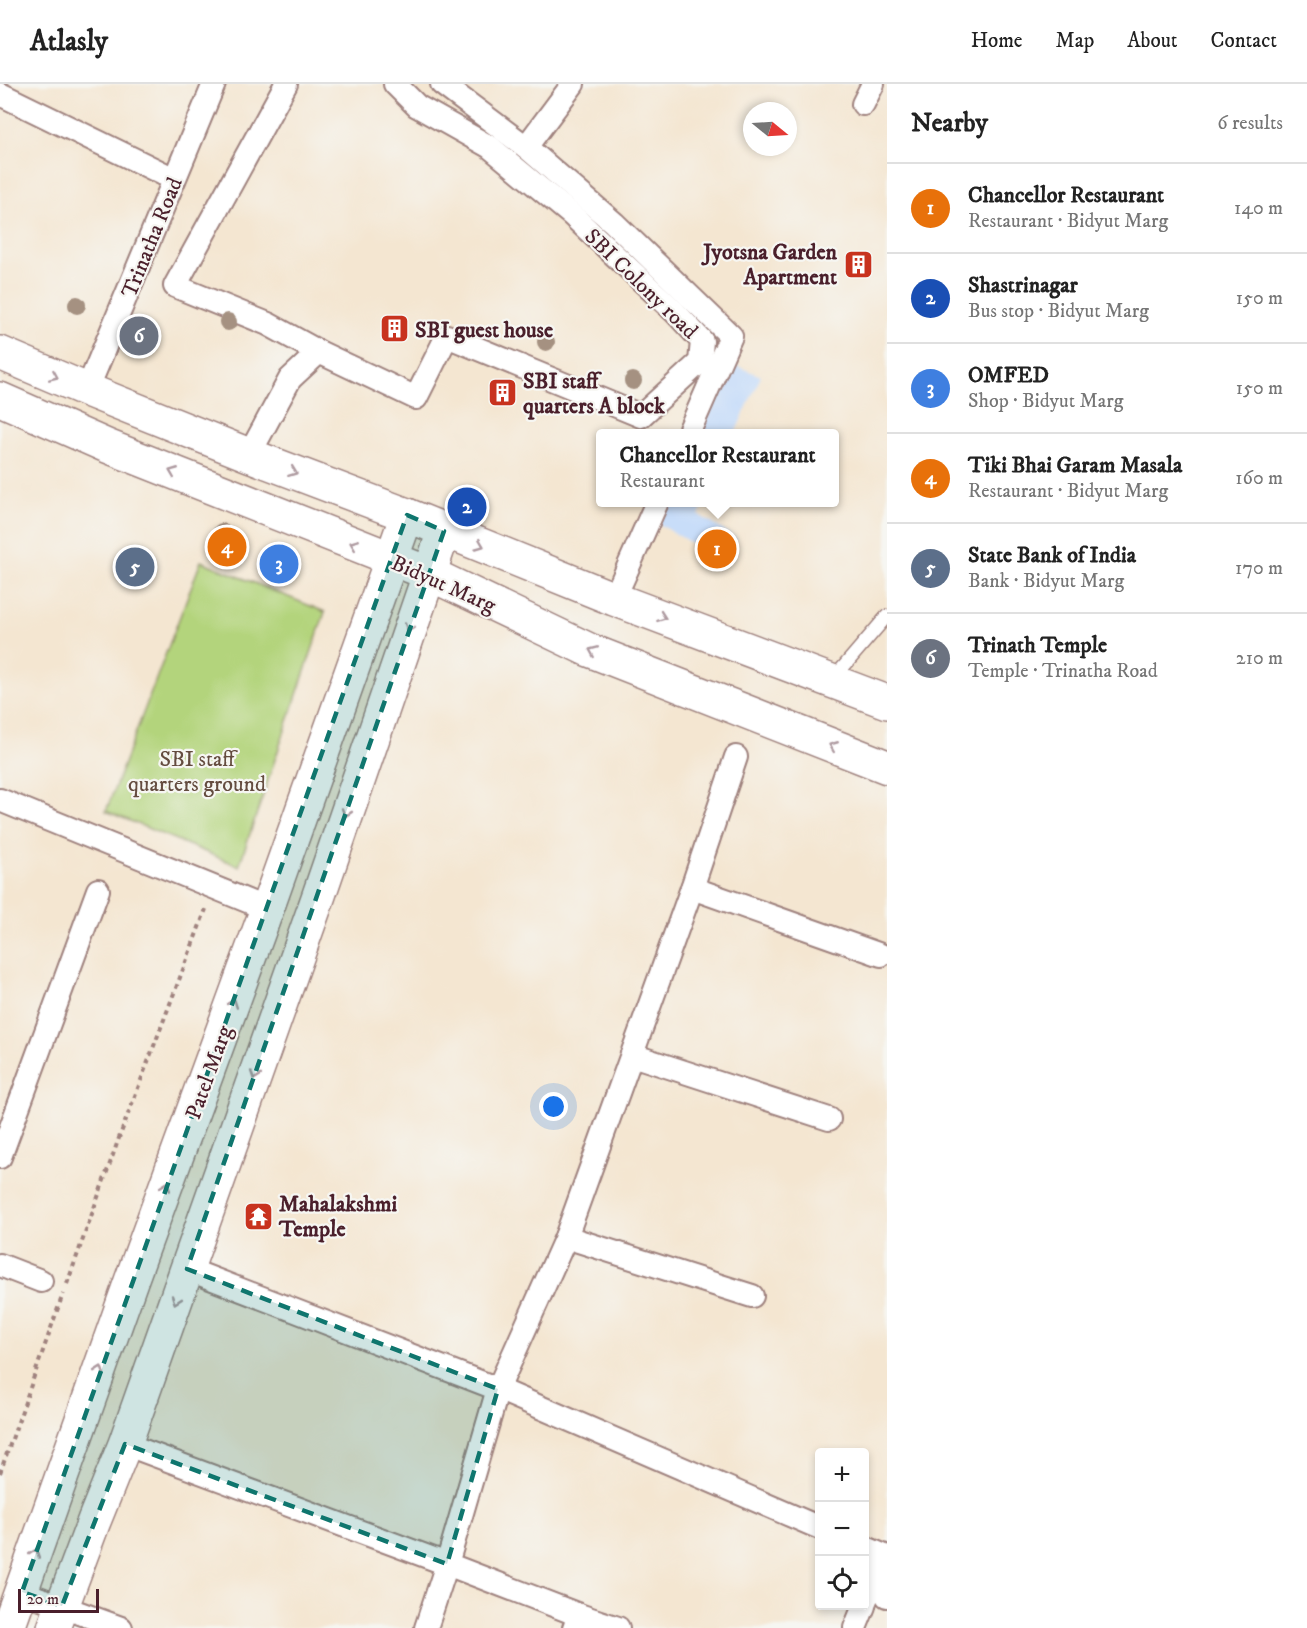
<!DOCTYPE html>
<meta charset="utf-8">
<style>
:root{--surface:#fff;--page:#f6f6f6;--text:#222;--muted:#767676;--line:#e0e0e0;--accent:#c8321e}
body{margin:0;font-family:"IM FELL DW Pica",serif;background:var(--page);color:var(--text)}
.controls{position:absolute;right:18px;bottom:18px;display:grid;overflow:hidden;border-radius:6px;box-shadow:0 3px 9px #0003}
.controls button{width:54px;height:54px;display:grid;place-items:center;padding:0;border:0;border-bottom:2px solid var(--line);background:var(--surface);color:var(--text);font:30px sans-serif}
.compass{position:absolute;left:743px;top:18px;width:54px;height:54px;border-radius:50%;background:var(--surface);box-shadow:0 3px 9px #0003;rotate:108deg}
.scale{position:absolute;left:18px;bottom:15px;width:81px;box-sizing:border-box;padding-left:6px;border:3px solid #4a1f2b;border-top:0;font-size:16px;line-height:21px;white-space:nowrap;color:#4a1f2b;-webkit-text-stroke:4px #f6f6f2;paint-order:stroke}
.you{position:absolute;left:554px;top:1023px;width:21px;height:21px;margin:-15px;border:4px solid #fff;border-radius:50%;background:#1a73e8;box-shadow:0 0 0 9px #1a73e833}
.badge{display:grid;place-items:center;width:39px;height:39px;border-radius:50%;background:var(--accent);color:#fff;font-size:20px;font-weight:700}
.pin{position:absolute;translate:-50% -50%;border:3px solid #fff;box-shadow:0 2px 6px #0006}
.popup{position:absolute;left:596px;top:345px;width:243px;height:78px;box-sizing:border-box;display:grid;place-content:center;border-radius:6px;background:var(--surface);filter:drop-shadow(0 2px 4px #0005);font-size:20px;white-space:nowrap;color:var(--muted)}
.popup b{font-size:22px;color:var(--text)}
.popup::after{content:'';position:absolute;left:50%;top:100%;margin-left:-12px;border:12px solid transparent;border-top-color:var(--surface)}
.list{margin:0;padding:0;list-style:none}
h2{display:flex;justify-content:space-between;align-items:center;height:78px;margin:0;padding:0 24px;font-size:26px}
h2 small{font-size:20px;font-weight:400;color:var(--muted)}
.list li{display:grid;grid-template-columns:39px 1fr auto;gap:18px;align-items:center;box-sizing:border-box;height:90px;padding:0 24px;border-top:2px solid var(--line)}
.list b{display:block;font-size:22px;white-space:nowrap}
.list p{margin:0;font-size:20px;white-space:nowrap;color:var(--muted)}
.list em{font-size:20px;font-style:normal;color:var(--muted)}
.icon{flex:none;width:33px;height:33px;fill:none;stroke:currentColor;stroke-width:2;stroke-linecap:round;stroke-linejoin:round}
.map{position:relative;flex:none;width:887px;height:1544px;overflow:hidden}
header{display:flex;align-items:center;gap:36px;box-sizing:border-box;height:84px;padding:0 30px;background:var(--surface);border-bottom:2px solid var(--line)}
header strong{font-size:28px}
nav{display:flex;gap:33px;margin-inline-start:auto;font-size:21px}
main{display:flex}
aside{flex:1;background:var(--surface)}
.map>svg:first-child{display:block}
</style>
<header>
<strong>Atlasly</strong>
<nav><a>Home</a><a>Map</a><a>About</a><a>Contact</a></nav>
</header>
<main>
<div class="map">
<svg width="887" height="1544" viewBox="0 0 887 1544">
<rect width="100%" height="100%" fill="#f6f6f2"/>
<filter id="ink" filterUnits="userSpaceOnUse"><feTurbulence type="fractalNoise" baseFrequency=".0167" numOctaves="2"/><feDisplacementMap in="SourceGraphic" scale="12" xChannelSelector="R" yChannelSelector="G"/><feConvolveMatrix kernelMatrix="1 2 1 2 8 2 1 2 1" color-interpolation-filters="sRGB"/></filter>
<filter id="wash" filterUnits="userSpaceOnUse"><feTurbulence type="fractalNoise" baseFrequency=".008" numOctaves="4" result="noise"/><feDisplacementMap in="SourceGraphic" scale="24" xChannelSelector="R" yChannelSelector="G"/><feGaussianBlur stdDeviation="1.35" result="paint"/><feColorMatrix in="noise" values="0 0 0 0 0 0 0 0 0 0 0 0 0 0 0 0 0 1.4 0 .05"/><feComposite in="paint" operator="in"/></filter>
<g filter="url(#wash)">
<rect width="100%" height="100%" fill="#f4e6d1"/>
<g fill="#c8ddf9">
<path d="M 730,279 L 761,292 L 735,349 L 699,350 Z"/>
<path d="M 668,419 L 705,419 L 699,431 L 737,455 L 725,479 L 659,440 Z"/>
</g>
<path fill="#b3d47c" stroke="#7e7a54" stroke-width="1.5" d="M 201,477 L 325,528 L 239,782 L 106,727 Z"/>
</g>
<g filter="url(#ink)">
<g fill="none" stroke-linecap="round" stroke-linejoin="round">
<defs>
<path id="lane" d="M 833,595 L 887,532"/>
<g id="street">
<path d="M 286,0 L 175,202 L 268,240 L 319,268 L 416,314 L 447,252 L 641,332 L 700,278 L 702,257 L 674,227 L 572,131 L 490,63 L 417,22 L 395,0"/>
<path d="M 442,0 L 526,63 L 614,139 L 731,252 L 688,350"/>
<path d="M 0,10 L 174,95"/>
<path d="M 863,20 L 873,0"/>
<path d="M 526,63 L 573,0"/>
<path d="M 87,306 L 214,0"/>
<path d="M 249,371 L 290,295 L 319,268"/>
<path d="M 614,515 L 657,418"/>
<path d="M 0,716 L 267,825"/>
<path d="M 692,804 L 881,871"/>
<path d="M 632,971 L 829,1035"/>
<path d="M 0,1073 L 98,806"/>
<path d="M 566,1153 L 752,1212"/>
<path d="M 0,1181 L 41,1197"/>
<path d="M 187,1185 L 498,1305 L 820,1444"/>
<path d="M 125,1360 L 447,1480 L 426,1544"/>
<path d="M 864,1463 L 885,1472 L 887,1512"/>
<path d="M 22,1508 L 121,1544"/>
<path d="M 864,1520 L 882,1478"/>
<path d="M 579,1531 L 618,1544"/>
<path d="M 574,1544 L 579,1531 L 447,1480 L 498,1305 L 566,1153 L 692,804 L 736,673"/>
<path d="M 855,1544 L 864,1522"/>
</g>
<g id="secondary">
<path d="M 8,1544 L 131,1197 L 267,825 L 407,431"/>
<path d="M 54,1544 L 94,1437 L 125,1360 L 319,811 L 444,447"/>
</g>
<g id="primary">
<path d="M 0,269 L 87,306 L 249,371 L 407,431 L 614,515 L 887,618"/>
<path d="M 0,315 L 107,362 L 428,489 L 589,566 L 887,683"/>
</g>
</defs>
<use href="#lane" stroke="#9f827e" stroke-width="15"/>
<use href="#street" stroke="#9f827e" stroke-width="26"/>
<use href="#secondary" stroke="#9f827e" stroke-width="36"/>
<use href="#primary" stroke="#9f827e" stroke-width="36"/>
<g stroke="#9f827e" stroke-width="4" stroke-dasharray="4.5 4.5" stroke-linecap="butt">
<path d="M 67,1200 L 119,1054 L 206,825"/>
<path d="M 0,1389 L 63,1210"/>
</g>
<use href="#lane" stroke="#fff" stroke-width="12"/>
<use href="#street" stroke="#fff" stroke-width="22"/>
<use href="#secondary" stroke="#fff" stroke-width="33"/>
<use href="#primary" stroke="#fff" stroke-width="33"/>
</g>
<g fill="#a59181">
<circle cx="77" cy="221" r="9"/>
<circle cx="228" cy="238" r="9"/>
<circle cx="546" cy="258" r="9"/>
<circle cx="633" cy="297" r="9"/>
<circle cx="222" cy="448" r="9"/>
</g>
<defs><path id="oneway-chevron" d="M-2-3.5L2.5 0L-2 3.5" fill="none" stroke-width="1.6" stroke-linecap="round" stroke-linejoin="round" transform="scale(1.5)"/></defs>
<g stroke="#ae9aa0">
<use href="#oneway-chevron" transform="translate(54 292) rotate(23)"/>
<use href="#oneway-chevron" transform="translate(173 388) rotate(-158)"/>
<use href="#oneway-chevron" transform="translate(293 388) rotate(21)"/>
<use href="#oneway-chevron" transform="translate(354 460) rotate(-158)"/>
<use href="#oneway-chevron" transform="translate(480 461) rotate(22)"/>
<use href="#oneway-chevron" transform="translate(662 533) rotate(20)"/>
<use href="#oneway-chevron" transform="translate(409 544) rotate(109)"/>
<use href="#oneway-chevron" transform="translate(593 567) rotate(-157)"/>
<use href="#oneway-chevron" transform="translate(833 662) rotate(-158)"/>
<use href="#oneway-chevron" transform="translate(346 729) rotate(109)"/>
<use href="#oneway-chevron" transform="translate(233 919) rotate(-70)"/>
<use href="#oneway-chevron" transform="translate(255 992) rotate(109)"/>
<use href="#oneway-chevron" transform="translate(166 1102) rotate(-70)"/>
<use href="#oneway-chevron" transform="translate(176 1216) rotate(109)"/>
<use href="#oneway-chevron" transform="translate(100 1286) rotate(-71)"/>
<use href="#oneway-chevron" transform="translate(35 1469) rotate(-71)"/>
</g>
</g>
<path fill="#0f766e" fill-opacity="0.2" stroke="#0f766e" stroke-width="4.5" stroke-dasharray="12 8" stroke-linejoin="round" d="M 407,431 L 444,447 L 187,1185 L 498,1305 L 447,1480 L 125,1360 L 62,1522 L 22,1508 Z"/>
<defs>
<symbol id="building-square" viewBox="-11 -11 22 22"><rect x="-9" y="-9" width="18" height="18" rx="4" fill="#c8321e" stroke="#f6f6f2"/><path d="M-4-6H4V6H1V3H-1V6H-4ZM-2.5-4.3h1.7v1.8h-1.7ZM.8-4.3h1.7v1.8H.8ZM-2.5-1h1.7V.8h-1.7ZM.8-1h1.7V.8H.8Z" fill="#fff"/></symbol>
<symbol id="temple-square" viewBox="-11 -11 22 22"><rect x="-9" y="-9" width="18" height="18" rx="4" fill="#c8321e" stroke="#f6f6f2"/><path d="M0-6L5-2H3V0L6.5 2.5H4V6H1.5V3h-3V6H-4V2.5H-6.5L-3 0V-2H-5Z" fill="#fff"/></symbol>
</defs>
<g fill-rule="evenodd">
<use href="#building-square" x="842" y="164" width="33" height="33"/>
<use href="#building-square" x="378" y="228" width="33" height="33"/>
<use href="#building-square" x="486" y="292" width="33" height="33"/>
<use href="#temple-square" x="242" y="1116" width="33" height="33"/>
</g>
<g text-anchor="middle" stroke-width="4.5" stroke-linejoin="round" paint-order="stroke">
<g font-size="22" fill="#4a1f2b" stroke="#f6f6f2">
<text transform="translate(151 153) rotate(-68)" y="8">Trinatha Road</text>
<text transform="translate(642 199) rotate(44)" y="8">SBI Colony road</text>
<text transform="translate(444 499) rotate(24)" y="8">Bidyut Marg</text>
<text transform="translate(208 988) rotate(-70)" y="8">Patel Marg</text>
</g>
<g font-size="22" font-weight="bold" fill="#4a1f2b" stroke="#f6f6f2" text-anchor="start">
<text x="837" y="175" text-anchor="end">Jyotsna Garden<tspan x="837" dy="25">Apartment</tspan></text>
<text x="415" y="253">SBI guest house</text>
<text x="523" y="304">SBI staff<tspan x="523" dy="25">quarters A block</tspan></text>
<text x="279" y="1127">Mahalakshmi<tspan x="279" dy="25">Temple</tspan></text>
</g>
<g font-size="22" fill="#644c3f" stroke="#f6f6f2">
<text x="197" y="682">SBI staff<tspan x="197" dy="25">quarters ground</tspan></text>
</g>
</g>
</svg>
<div class="controls">
<button>+</button>
<button>−</button>
<button><svg class="icon" aria-label="locate" viewBox="0 0 24 24"><circle cx="12" cy="12" r="6"/><path d="M12 2v4M12 18v4M2 12h4M18 12h4"/></svg></button>
</div>
<svg class="compass" viewBox="-18 -18 36 36"><path d="M0-13l5 13h-10z" fill="#e53935"/><path d="M0 13l5-13h-10z" fill="#767676"/></svg>
<div class="scale">20 m</div>
<div class="you"></div>
<div class="pin badge" style="left:717px;top:465px;background:#e8710a">1</div>
<div class="popup"><b>Chancellor Restaurant</b>Restaurant</div>
<div class="pin badge" style="left:467px;top:423px;background:#1a4fb4">2</div>
<div class="pin badge" style="left:279px;top:480px;background:#3f7fe0">3</div>
<div class="pin badge" style="left:227px;top:463px;background:#e8710a">4</div>
<div class="pin badge" style="left:135px;top:483px;background:#5c6f8a">5</div>
<div class="pin badge" style="left:139px;top:252px;background:#6b7280">6</div>
</div>
<aside>
<h2>Nearby<small>6 results</small></h2>
<ul class="list">
<li><span class="badge" style="background:#e8710a">1</span><div><b>Chancellor Restaurant</b><p>Restaurant · Bidyut Marg</p></div><em>140 m</em></li>
<li><span class="badge" style="background:#1a4fb4">2</span><div><b>Shastrinagar</b><p>Bus stop · Bidyut Marg</p></div><em>150 m</em></li>
<li><span class="badge" style="background:#3f7fe0">3</span><div><b>OMFED</b><p>Shop · Bidyut Marg</p></div><em>150 m</em></li>
<li><span class="badge" style="background:#e8710a">4</span><div><b>Tiki Bhai Garam Masala</b><p>Restaurant · Bidyut Marg</p></div><em>160 m</em></li>
<li><span class="badge" style="background:#5c6f8a">5</span><div><b>State Bank of India</b><p>Bank · Bidyut Marg</p></div><em>170 m</em></li>
<li><span class="badge" style="background:#6b7280">6</span><div><b>Trinath Temple</b><p>Temple · Trinatha Road</p></div><em>210 m</em></li>
</ul>
</aside>
</main>
